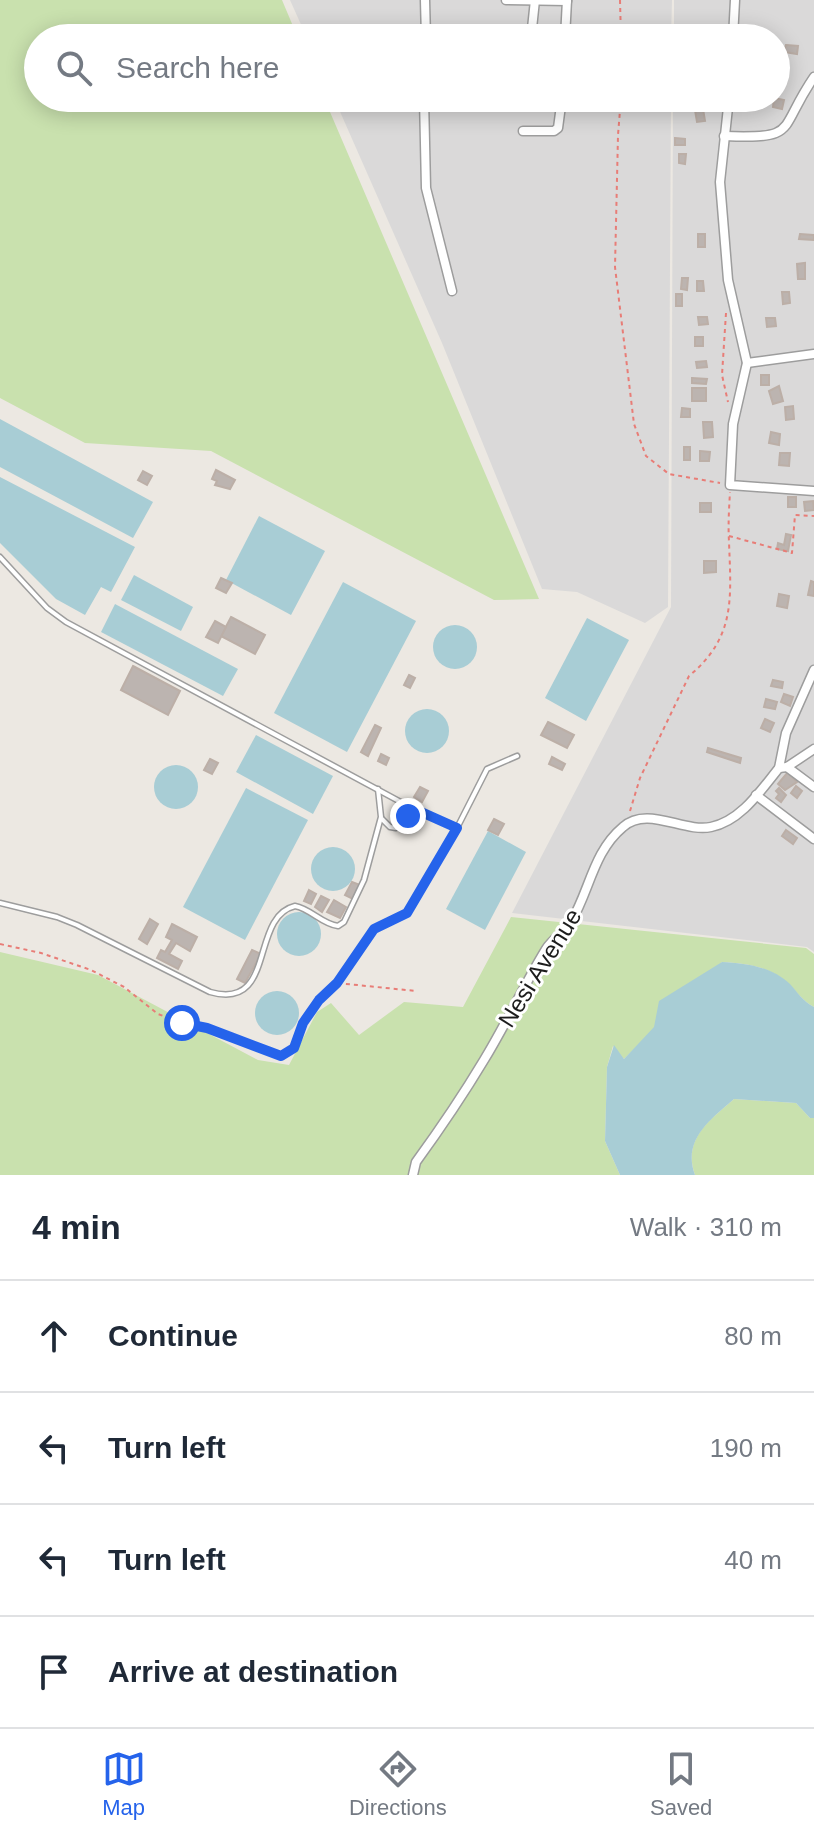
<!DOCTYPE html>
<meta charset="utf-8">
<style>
:root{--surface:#fff;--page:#f6f6f7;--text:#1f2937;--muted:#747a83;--line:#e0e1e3;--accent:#2563eb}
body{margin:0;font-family:Helvetica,sans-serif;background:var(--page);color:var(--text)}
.stop{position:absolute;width:24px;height:24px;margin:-18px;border:6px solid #2563eb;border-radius:50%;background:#fff}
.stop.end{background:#2563eb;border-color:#fff;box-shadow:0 2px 8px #0008}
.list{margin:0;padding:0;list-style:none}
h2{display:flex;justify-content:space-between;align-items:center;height:104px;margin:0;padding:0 32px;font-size:34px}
h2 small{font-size:26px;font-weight:400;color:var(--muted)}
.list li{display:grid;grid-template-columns:52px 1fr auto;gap:24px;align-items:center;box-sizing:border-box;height:112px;padding:0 32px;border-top:2px solid var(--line)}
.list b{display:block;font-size:30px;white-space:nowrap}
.list em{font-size:26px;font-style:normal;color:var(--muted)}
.icon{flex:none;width:44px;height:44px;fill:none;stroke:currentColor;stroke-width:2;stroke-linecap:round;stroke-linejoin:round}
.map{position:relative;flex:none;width:814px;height:1175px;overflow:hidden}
.search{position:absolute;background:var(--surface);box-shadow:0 4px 20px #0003;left:24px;right:24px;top:24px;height:88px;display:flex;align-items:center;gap:20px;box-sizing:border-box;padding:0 28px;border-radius:44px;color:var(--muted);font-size:30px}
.sheet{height:552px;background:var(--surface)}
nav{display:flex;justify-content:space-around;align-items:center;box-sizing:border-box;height:112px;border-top:2px solid var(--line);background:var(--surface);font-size:22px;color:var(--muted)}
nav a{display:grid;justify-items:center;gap:4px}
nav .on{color:var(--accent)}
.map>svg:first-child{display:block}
</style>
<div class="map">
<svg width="814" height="1175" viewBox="0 0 814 1175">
<rect width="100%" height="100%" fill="#ece8e2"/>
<g fill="#dad9d9">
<path d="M 290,0 L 672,0 L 671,38 L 307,38 Z"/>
<path d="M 674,0 L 814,0 L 814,952 L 807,947 L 512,913 L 671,607 L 673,98 L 776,98 L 776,38 L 674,38 Z"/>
<path d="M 334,98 L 671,98 L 668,607 L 645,623 L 577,592 L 542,589 L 442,343 Z"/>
</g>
<g fill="#c9e1ae">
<path d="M 0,0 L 282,0 L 298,38 L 38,38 L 38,98 L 324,98 L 539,599 L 494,600 L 211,451 L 85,443 L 0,398 Z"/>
<path d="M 511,917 L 806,948 L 814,954 L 814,1007 C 803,1001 798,993 790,985 C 772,967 746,963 722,962 L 624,1059 L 613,1046 L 607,1067 L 605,1141 L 620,1175 L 0,1175 L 0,952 L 98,975 L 258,1060 L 289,1065 L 317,1012 L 331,1003 L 359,1035 L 404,1002 L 463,1007 Z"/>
<path d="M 734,1099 L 796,1103 L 810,1118 L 814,1118 L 814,1175 L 695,1175 C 682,1139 710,1120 734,1099 Z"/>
</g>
<g fill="#a8cdd5">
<path d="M 0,419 L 153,502 L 133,538 L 0,467 Z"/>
<path d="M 0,477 L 135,547 L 111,592 L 101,587 L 85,615 L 56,599 L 0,543 Z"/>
<path d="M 259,516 L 325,551 L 291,615 L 226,580 Z"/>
<path d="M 134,575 L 193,607 L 181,631 L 121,600 Z"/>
<path d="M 343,582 L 416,621 L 347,752 L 274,713 Z"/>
<path d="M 115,604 L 238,669 L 223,696 L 101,632 Z"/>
<path d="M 587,618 L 629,640 L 586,721 L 545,698 Z"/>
<circle cx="455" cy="647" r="22"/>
<circle cx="427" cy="731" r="22"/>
<path d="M 256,735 L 333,776 L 313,814 L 236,772 Z"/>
<circle cx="176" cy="787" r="22"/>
<path d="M 246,788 L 308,820 L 245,940 L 183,907 Z"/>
<path d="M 488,831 L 526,852 L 485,930 L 446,909 Z"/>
<circle cx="333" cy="869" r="22"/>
<circle cx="299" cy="934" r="22"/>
<path d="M 722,962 C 746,963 772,967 790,984 C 798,993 803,1001 814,1007 L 814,1118 L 810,1118 L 796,1103 L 734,1099 C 710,1120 682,1140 695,1175 L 620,1175 L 605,1141 L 607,1067 L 614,1045 L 624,1059 L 654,1027 L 659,1001 Z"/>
<circle cx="277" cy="1013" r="22"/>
</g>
<g fill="#bcb4b0" stroke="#bcafa7" stroke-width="2">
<path d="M 705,28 L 713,29 L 712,34 L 710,33 L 709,38 L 711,38 L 703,38 Z"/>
<path d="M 786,45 L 798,46 L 797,54 L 784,52 Z"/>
<path d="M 774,98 L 784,100 L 782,109 L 773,107 Z"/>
<path d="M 703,109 L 705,121 L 697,122 L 695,110 Z"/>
<path d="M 675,138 L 685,139 L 685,145 L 675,145 Z"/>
<path d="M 679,154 L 686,154 L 685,164 L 679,163 Z"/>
<rect x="698" y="234" width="7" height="13"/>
<path d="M 800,234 L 814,235 L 814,240 L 799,239 Z"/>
<path d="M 805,263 L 805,279 L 798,279 L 797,264 Z"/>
<path d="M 682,278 L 688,278 L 687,290 L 681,289 Z"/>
<path d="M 697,281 L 703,281 L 704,291 L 697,291 Z"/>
<path d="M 782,292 L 789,292 L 790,303 L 783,304 Z"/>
<rect x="676" y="294" width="6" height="12"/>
<path d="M 698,317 L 707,317 L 708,324 L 699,325 Z"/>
<path d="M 766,318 L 775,318 L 776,326 L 767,327 Z"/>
<rect x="695" y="337" width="8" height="9"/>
<path d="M 706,361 L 707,367 L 697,368 L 696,362 Z"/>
<rect x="761" y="375" width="8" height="10"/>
<path d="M 692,378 L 707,379 L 706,384 L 692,383 Z"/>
<path d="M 779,386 L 783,401 L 773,404 L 769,391 Z"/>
<rect x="692" y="388" width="14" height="13"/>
<path d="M 793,406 L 794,419 L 786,420 L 785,407 Z"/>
<path d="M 682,408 L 690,409 L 690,417 L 681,417 Z"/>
<path d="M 703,422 L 712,422 L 713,437 L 704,438 Z"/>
<path d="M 771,432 L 780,434 L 779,445 L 769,443 Z"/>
<rect x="684" y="447" width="6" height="13"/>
<path d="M 700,451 L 710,452 L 709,461 L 700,461 Z"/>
<path d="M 780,453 L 790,453 L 789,466 L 779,465 Z"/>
<path d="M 216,470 L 235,480 L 230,489 L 215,485 L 217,481 L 212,479 Z"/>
<path d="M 143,471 L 152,476 L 147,485 L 138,480 Z"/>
<rect x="788" y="497" width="8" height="10"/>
<path d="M 813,501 L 814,510 L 805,511 L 804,502 Z"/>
<rect x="700" y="503" width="11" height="9"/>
<path d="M 786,534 L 791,535 L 788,551 L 777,549 L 778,543 L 784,545 Z"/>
<path d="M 704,561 L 716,561 L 716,572 L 704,573 Z"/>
<path d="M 221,578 L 232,583 L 226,593 L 216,588 Z"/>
<path d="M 811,581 L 814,582 L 814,596 L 808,595 Z"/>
<path d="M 779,594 L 789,596 L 787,608 L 777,606 Z"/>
<path d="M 231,617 L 265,635 L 255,654 L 221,636 Z"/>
<path d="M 215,621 L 226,627 L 218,643 L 206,637 Z"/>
<path d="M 133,666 L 180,691 L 168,715 L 121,690 Z"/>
<path d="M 409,675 L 415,678 L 410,688 L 404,685 Z"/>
<path d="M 773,680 L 783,682 L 782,688 L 771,686 Z"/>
<path d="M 784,694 L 793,697 L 790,706 L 781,702 Z"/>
<path d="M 766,699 L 777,702 L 775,709 L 764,707 Z"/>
<path d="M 765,719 L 774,723 L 770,732 L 761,728 Z"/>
<path d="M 548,722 L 574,735 L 567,748 L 541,735 Z"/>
<path d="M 375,725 L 381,728 L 368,756 L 361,752 Z"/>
<path d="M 708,748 L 741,758 L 740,763 L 707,752 Z"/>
<path d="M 381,754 L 389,758 L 386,765 L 378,761 Z"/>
<path d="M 552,757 L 565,764 L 562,770 L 549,764 Z"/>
<path d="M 210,759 L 218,763 L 212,774 L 204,770 Z"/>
<path d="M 788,772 L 797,782 L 785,790 L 778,784 Z"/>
<path d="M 796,786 L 802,791 L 797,798 L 791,793 Z"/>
<path d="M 420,787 L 428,791 L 422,802 L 414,797 Z"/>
<path d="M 779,788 L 786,795 L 781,802 L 776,798 L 779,794 L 776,791 Z"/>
<path d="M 494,819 L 504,824 L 498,835 L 488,830 Z"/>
<path d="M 786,830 L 797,838 L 793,844 L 782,836 Z"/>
<path d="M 352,882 L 360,885 L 353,899 L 345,895 Z"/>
<path d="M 309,890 L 316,894 L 311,904 L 304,901 Z"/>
<path d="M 321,896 L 329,900 L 322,912 L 315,907 Z"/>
<path d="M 334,900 L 346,907 L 340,918 L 327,912 Z"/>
<path d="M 150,919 L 158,924 L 147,944 L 139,939 Z"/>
<path d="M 172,924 L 197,937 L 190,951 L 176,943 L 169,954 L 182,961 L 178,969 L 157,958 L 161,950 L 165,952 L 172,940 L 166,937 Z"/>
<path d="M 252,950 L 261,954 L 245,983 L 237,979 Z"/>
</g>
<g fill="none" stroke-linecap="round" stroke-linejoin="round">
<defs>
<g id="service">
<path d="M 0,557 L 47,608 L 66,622 L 410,807 L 408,816 L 396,828 L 390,827 L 382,819"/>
<path d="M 411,807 L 457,828 L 487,769 L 517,756"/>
<path d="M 0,903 L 57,917 L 77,925 L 210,992 C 277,1011 249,917 295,906 C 311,909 322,924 338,926 L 344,922 L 364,880 L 381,817 L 378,789"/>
</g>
<g id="minor">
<path d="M 425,0 L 426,38"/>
<path d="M 506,0 L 567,1"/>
<path d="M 531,38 L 535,0"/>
<path d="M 565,38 L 567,0"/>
<path d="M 733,38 L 735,0"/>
<path d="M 424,98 L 426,188 L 452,291"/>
<path d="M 729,98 L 720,182 L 728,280 L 747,363 L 733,424 L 730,485 L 814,491"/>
<path d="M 523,131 L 554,131 L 558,128 L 562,98"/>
<path d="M 724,136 C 800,139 777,131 814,77"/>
<path d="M 747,363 L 814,354"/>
<path d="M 787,767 L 814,787"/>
<path d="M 779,768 L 786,733 L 814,670"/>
<path d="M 756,795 L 814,839"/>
<path d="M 413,1175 L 416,1162 C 440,1129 463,1095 484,1060 C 506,1024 524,985 546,949 C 553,938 565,932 571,922 C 590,890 593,852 623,827 C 647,805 684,833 711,827 C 741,821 761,790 779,768 L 787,767 L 814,749"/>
</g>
</defs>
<use href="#service" stroke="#9d9d9d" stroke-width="7"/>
<use href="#minor" stroke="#9d9d9d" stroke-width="11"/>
<g stroke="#e87d77" stroke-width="2" stroke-dasharray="4 4" stroke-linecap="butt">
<path d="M 620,0 L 621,38"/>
<path d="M 621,98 L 618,135 L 615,267 L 634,424 L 646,456 L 669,474 L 720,483"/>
<path d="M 726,313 L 722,375 L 728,402"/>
<path d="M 729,536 L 792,553 L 795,515 L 814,516"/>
<path d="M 630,811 L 640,778 L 689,676 C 736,637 731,598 729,542 C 728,525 729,509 730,492"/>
<path d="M 0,944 L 41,953 L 91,970 L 124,987 L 158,1014 L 182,1023 L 207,1028 L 281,1056 C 298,1046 294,1041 303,1024 C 311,1008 324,995 337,983 L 416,991"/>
<path d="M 338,981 L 374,929 L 407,913 L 454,832"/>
</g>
<use href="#service" stroke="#fff" stroke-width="4"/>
<use href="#minor" stroke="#fff" stroke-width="8"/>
</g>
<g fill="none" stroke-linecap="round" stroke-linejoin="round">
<path stroke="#2563eb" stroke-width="10" d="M 182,1023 L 207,1028 L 281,1056 L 294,1048 L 303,1023 L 319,1000 L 337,983 L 374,929 L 407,913 L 457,828 L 410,807 L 408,816"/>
</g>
<g text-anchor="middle" stroke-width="6" stroke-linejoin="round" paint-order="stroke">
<g font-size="24" fill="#1c1c1c" stroke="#fff">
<text transform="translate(540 968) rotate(-58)" y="8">Nesi Avenue</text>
</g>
</g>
</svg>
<div class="stop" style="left:182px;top:1023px"></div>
<div class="stop end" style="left:408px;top:816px"></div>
<div class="search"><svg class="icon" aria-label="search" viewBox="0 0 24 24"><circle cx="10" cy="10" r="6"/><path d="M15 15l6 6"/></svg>Search here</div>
</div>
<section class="sheet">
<h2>4 min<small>Walk · 310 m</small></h2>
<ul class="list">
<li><svg class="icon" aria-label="ahead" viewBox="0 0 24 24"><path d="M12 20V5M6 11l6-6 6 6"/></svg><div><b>Continue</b></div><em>80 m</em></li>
<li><svg class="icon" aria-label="left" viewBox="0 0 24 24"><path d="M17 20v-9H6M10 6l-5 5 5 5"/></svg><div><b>Turn left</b></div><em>190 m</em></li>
<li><svg class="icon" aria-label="left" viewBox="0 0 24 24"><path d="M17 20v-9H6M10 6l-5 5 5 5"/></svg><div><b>Turn left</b></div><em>40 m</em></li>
<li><svg class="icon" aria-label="arrive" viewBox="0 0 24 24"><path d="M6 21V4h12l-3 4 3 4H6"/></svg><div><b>Arrive at destination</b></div></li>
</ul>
</section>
<nav>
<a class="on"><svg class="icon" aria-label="map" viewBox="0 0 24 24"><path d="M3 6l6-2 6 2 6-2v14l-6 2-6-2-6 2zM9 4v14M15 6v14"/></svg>Map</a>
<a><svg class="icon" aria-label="directions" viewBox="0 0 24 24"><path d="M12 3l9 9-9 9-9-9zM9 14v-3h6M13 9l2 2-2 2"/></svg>Directions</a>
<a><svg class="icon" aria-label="saved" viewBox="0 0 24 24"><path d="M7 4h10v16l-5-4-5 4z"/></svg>Saved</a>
</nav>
